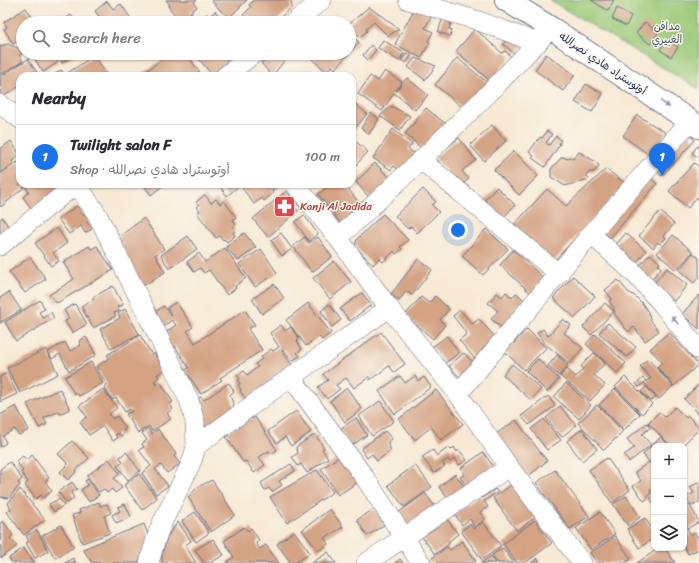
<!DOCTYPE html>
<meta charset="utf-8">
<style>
:root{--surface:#fff;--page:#f2f2f3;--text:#2b2b33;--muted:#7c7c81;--line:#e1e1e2;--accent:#1a73e8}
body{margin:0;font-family:Sriracha,"Playpen Sans Arabic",sans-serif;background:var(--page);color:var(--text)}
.controls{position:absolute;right:12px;bottom:12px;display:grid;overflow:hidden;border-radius:8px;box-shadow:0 1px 3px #0004}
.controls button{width:36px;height:36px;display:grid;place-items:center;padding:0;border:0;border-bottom:1px solid var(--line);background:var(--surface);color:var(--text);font:20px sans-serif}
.you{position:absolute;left:458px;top:230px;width:14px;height:14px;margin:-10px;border:3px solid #fff;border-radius:50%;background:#1a73e8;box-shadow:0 0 0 6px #1a73e833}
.badge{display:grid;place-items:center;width:26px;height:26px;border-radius:50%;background:var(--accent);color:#fff;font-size:13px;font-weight:700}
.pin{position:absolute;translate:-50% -33px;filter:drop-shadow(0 1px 2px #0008)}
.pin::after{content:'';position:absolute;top:21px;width:14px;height:12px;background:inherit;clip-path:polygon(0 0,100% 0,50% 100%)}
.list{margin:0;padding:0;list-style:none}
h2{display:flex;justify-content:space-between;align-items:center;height:52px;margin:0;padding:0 16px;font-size:17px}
h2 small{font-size:13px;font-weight:400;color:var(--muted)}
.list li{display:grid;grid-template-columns:26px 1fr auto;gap:12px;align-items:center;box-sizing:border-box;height:64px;padding:0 16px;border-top:1px solid var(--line)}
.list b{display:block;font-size:15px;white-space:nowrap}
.list p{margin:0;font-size:13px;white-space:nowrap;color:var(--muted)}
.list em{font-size:13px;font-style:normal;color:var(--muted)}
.icon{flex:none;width:22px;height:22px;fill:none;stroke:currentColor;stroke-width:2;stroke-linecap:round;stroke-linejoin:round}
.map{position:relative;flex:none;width:699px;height:563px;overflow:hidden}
.search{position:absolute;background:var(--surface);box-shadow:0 1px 3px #0004;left:16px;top:16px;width:340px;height:44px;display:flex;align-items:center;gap:10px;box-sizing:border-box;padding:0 14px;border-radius:22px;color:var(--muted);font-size:15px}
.panel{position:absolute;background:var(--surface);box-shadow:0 1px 3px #0004;left:16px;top:72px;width:340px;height:116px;border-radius:12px}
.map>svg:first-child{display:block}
</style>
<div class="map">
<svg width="699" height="563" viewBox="0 0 699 563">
<rect width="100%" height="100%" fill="#fbf7ec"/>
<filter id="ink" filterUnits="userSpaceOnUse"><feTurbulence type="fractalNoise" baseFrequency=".025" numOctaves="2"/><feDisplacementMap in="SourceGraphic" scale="8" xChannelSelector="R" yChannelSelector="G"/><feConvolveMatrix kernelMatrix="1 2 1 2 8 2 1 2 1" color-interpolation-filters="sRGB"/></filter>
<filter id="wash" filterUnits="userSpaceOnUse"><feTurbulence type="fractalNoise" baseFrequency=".012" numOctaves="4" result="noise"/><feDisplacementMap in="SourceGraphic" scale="16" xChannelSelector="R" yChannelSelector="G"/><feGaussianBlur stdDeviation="0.9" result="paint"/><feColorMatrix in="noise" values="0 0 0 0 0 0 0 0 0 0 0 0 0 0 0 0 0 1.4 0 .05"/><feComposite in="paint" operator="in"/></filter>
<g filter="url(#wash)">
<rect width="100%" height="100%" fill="#f7e9d4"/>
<path fill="#99c775" stroke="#5a7b6a" d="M 551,0 L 699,0 L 699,89 L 551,1 Z"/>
<g id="blocks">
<g fill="#d4a384">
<path d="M 166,0 L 197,0 L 194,3 L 197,7 L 190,12 L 194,17 L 186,23 L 181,23 L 168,6 L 170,5 Z"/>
<path d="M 214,0 L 247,0 L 230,17 L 221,11 L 212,1 Z"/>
<path d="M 254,0 L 288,0 L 291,1 L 292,7 L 274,23 L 238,23 L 245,17 L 243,15 L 251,7 L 249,5 Z"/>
<path d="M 591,0 L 614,0 L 608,11 Z"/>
<path d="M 107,1 L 113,9 L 121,4 L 134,23 L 104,23 L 95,11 Z"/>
<path d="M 369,7 L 399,29 L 388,36 L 374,22 L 366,29 L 367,31 L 360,37 L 349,24 Z"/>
<path d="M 26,8 L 36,23 L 23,23 L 23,37 L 13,44 L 4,29 L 7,27 L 4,22 Z"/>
<path d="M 415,8 L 431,17 L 425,28 L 433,32 L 428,41 L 430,42 L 421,58 L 395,44 Z"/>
<path d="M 617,8 L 631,16 L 626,26 L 612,19 Z"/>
<path d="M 215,11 L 220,17 L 213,23 L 197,23 L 207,14 L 209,17 Z"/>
<path d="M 71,15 L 77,23 L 58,23 Z"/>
<path d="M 444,15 L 453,17 L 449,29 L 452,30 L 450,36 L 438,32 Z"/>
<path d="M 645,22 L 658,33 L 650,44 L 636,33 Z"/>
<path d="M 475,29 L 502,53 L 505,51 L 511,57 L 490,81 L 456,51 Z"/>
<path d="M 349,33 L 359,42 L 349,53 Z"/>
<path d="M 508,38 L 524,44 L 515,54 L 503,44 Z"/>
<path d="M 667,39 L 678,47 L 671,57 L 660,50 Z"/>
<path d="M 383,40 L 404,53 L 399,61 L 378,48 Z"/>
<path d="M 7,44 L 18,48 L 22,54 L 19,55 L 23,61 L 0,75 L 0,46 Z"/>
<path d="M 371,45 L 376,50 L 368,60 L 363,55 Z"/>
<path d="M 31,53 L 52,53 L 58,62 L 43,72 Z"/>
<path d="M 55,53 L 77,53 L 62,63 Z"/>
<path d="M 171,53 L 186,53 L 200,73 L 195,76 L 139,76 Z"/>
<path d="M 194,53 L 240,53 L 212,75 Z"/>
<path d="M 276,53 L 291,53 L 272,76 L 261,63 Z"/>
<path d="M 320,53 L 349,53 L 335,69 L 332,66 L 327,72 L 313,60 Z"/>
<path d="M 407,53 L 411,56 L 406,63 L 401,60 Z"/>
<path d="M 546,54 L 575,75 L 563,91 L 535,70 Z"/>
<path d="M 95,55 L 107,76 L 67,76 L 66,74 Z"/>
<path d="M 415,58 L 436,66 L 425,80 L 408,67 Z"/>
<path d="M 457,58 L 488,83 L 466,110 L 435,85 Z"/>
<path d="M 28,59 L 38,74 L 35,76 L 20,76 L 20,86 L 1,98 L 0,77 Z"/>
<path d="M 61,70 L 66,76 L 52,76 Z"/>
<path d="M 385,71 L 402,82 L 396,91 L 407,78 L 428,95 L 415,110 L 394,93 L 382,111 L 358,94 L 370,76 L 378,81 Z"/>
<path d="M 586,84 L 603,94 L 592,112 L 575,102 Z"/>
<path d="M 352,101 L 367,114 L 352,132 Z"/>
<path d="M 391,106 L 410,116 L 400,130 L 380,116 Z"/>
<path d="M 426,108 L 447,125 L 426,152 L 405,134 Z"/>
<path d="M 371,113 L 379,119 L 369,134 L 361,128 Z"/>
<path d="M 637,115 L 666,133 L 658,146 L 654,143 L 648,154 L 623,136 Z"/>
<path d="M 492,125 L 506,141 L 484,161 L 470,145 Z"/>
<path d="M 393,129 L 412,144 L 408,149 L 414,153 L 415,163 L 400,171 L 394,166 L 391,170 L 373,158 Z"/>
<path d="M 547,131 L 552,134 L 546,143 L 549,145 L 556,136 L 561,140 L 559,144 L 560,144 L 545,167 L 532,158 L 534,156 L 529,152 L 540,137 L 542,138 Z"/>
<path d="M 686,132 L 695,140 L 662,176 L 654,169 Z"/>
<path d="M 352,138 L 368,152 L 355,166 L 352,164 Z"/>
<path d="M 459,138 L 476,160 L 462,171 L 469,179 L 459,187 L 435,157 Z"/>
<path d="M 11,141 L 20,155 L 12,161 L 13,164 L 0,173 L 0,149 Z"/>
<path d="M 699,144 L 699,158 L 692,153 Z"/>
<path d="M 514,151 L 538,176 L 519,195 L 494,170 Z"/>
<path d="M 579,152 L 596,162 L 599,166 L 594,172 L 589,172 L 586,176 L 589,179 L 565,186 L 551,177 L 551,169 L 562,157 L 568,159 L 569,157 L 573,159 Z"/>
<path d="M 17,162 L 20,165 L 20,184 L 28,184 L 1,207 L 0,205 L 0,174 Z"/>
<path d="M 375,163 L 393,181 L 373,202 L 356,182 Z"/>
<path d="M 694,163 L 699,167 L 699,195 L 688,208 L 669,191 Z"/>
<path d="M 606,169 L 626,184 L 553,262 L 511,228 L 547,189 L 566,206 Z"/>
<path d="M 650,178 L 657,184 L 610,238 L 604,232 Z"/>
<path d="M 31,184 L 37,184 L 39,187 L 43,184 L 61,184 L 61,192 L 34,212 L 23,197 L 29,192 L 26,188 Z"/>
<path d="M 143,184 L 165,184 L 151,195 Z"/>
<path d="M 218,184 L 273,184 L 276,188 L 272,191 L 273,193 L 264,201 L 262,198 L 254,204 L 240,185 L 227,196 Z"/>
<path d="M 332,184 L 349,184 L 346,186 L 363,208 L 341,224 L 318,194 Z"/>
<path d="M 497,187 L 515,205 L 501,220 L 483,202 Z"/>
<path d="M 423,189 L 436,202 L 432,205 L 439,212 L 417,233 L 411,226 L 408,229 L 395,216 Z"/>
<path d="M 286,191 L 301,208 L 268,237 L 253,219 Z"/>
<path d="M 205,195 L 211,203 L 216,199 L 220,204 L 224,201 L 236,217 L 233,220 L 236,225 L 233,227 L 235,231 L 233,233 L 235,236 L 227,242 L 224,239 L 223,240 L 220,236 L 216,238 L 197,213 L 200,211 L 197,207 L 199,205 L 196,202 Z"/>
<path d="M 77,206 L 83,215 L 85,213 L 90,219 L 87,221 L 92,229 L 85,233 L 81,226 L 69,234 L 58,219 Z"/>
<path d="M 660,211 L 674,224 L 664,236 L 666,238 L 660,244 L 658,242 L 653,248 L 639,236 Z"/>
<path d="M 383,214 L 408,240 L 400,247 L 402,249 L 396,254 L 394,251 L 383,262 L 379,258 L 373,265 L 355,246 L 357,239 Z"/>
<path d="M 304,215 L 318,234 L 309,241 L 295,222 Z"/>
<path d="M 2,217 L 11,230 L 0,238 L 0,219 Z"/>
<path d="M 144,218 L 164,249 L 155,255 L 165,272 L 143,286 L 116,239 Z"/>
<path d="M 57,228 L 67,243 L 53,253 L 59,261 L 51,266 L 35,243 Z"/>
<path d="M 486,229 L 508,249 L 483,275 L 462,256 Z"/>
<path d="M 244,233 L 256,247 L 238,261 L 226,247 Z"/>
<path d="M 281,233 L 292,249 L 282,256 L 271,240 Z"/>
<path d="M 626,233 L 646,251 L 634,265 L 614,247 Z"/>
<path d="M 673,235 L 693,252 L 676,270 L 657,253 Z"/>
<path d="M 188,236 L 197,249 L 169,269 L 161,255 Z"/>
<path d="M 305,237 L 309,243 L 318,237 L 332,257 L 312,272 L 293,246 Z"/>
<path d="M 89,246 L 91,249 L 97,246 L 113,270 L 57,303 L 49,295 L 74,279 L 63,262 Z"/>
<path d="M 225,248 L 246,278 L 235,286 L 236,288 L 227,295 L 209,270 L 204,273 L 200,268 L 194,272 L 187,262 L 199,253 L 205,262 Z"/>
<path d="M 261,249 L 277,273 L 255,287 L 239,264 Z"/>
<path d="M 513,250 L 549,283 L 536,298 L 500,265 Z"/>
<path d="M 693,253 L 699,258 L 699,277 L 694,283 L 679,270 Z"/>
<path d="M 650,254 L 660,263 L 658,265 L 661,268 L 650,281 L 636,269 Z"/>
<path d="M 30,257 L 46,279 L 25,293 L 9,272 Z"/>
<path d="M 418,259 L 432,270 L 412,295 L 406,291 L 399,301 L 391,294 Z"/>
<path d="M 334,261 L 351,282 L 330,299 L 313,278 Z"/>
<path d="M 667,268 L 687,285 L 674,301 L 653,284 Z"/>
<path d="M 573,276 L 595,296 L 575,318 L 553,298 Z"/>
<path d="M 618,280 L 628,292 L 635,296 L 642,303 L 648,312 L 651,321 L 659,331 L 645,341 L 634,327 L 628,332 L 614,313 L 614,308 L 609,301 L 612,299 L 605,290 Z"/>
<path d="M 274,284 L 284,298 L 262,314 L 252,299 Z"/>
<path d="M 113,286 L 123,305 L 117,307 L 119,311 L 114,313 L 116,316 L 93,328 L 81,306 L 94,299 L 93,297 Z"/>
<path d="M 9,292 L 21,310 L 0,323 L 0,298 Z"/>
<path d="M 506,292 L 512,298 L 516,293 L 529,304 L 502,328 L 491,319 L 498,311 L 488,303 L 497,293 L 502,297 Z"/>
<path d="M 362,293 L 371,305 L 350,321 L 340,309 Z"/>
<path d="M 699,295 L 699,329 L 682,314 Z"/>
<path d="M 435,296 L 449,309 L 440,320 L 445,325 L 433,339 L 405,315 L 421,297 L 429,303 Z"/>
<path d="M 40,300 L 45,309 L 39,312 L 43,318 L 51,312 L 54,318 L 16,341 L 5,322 Z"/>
<path d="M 176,302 L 193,327 L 187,331 L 195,343 L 245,310 L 255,325 L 248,329 L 262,350 L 220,378 L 222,380 L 201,394 L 185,370 L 189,368 L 175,346 L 170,349 L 161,336 L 176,325 L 172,320 L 161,328 L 152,314 L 164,306 L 171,316 L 172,315 L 167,308 Z"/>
<path d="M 308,303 L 331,333 L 322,340 L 319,336 L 306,346 L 286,320 Z"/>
<path d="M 605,303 L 614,311 L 591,335 L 583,327 Z"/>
<path d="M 75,304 L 87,324 L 72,333 L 65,321 L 69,319 L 64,310 Z"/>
<path d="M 329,304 L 341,320 L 332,327 L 321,311 Z"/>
<path d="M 125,309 L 139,334 L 111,349 L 100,329 L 120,318 L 118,313 Z"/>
<path d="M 460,310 L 472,324 L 479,319 L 495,337 L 476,360 L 459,340 L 467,334 L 453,316 Z"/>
<path d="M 563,319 L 571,325 L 564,333 L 583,348 L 570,364 L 544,343 L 537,333 L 543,329 L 548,336 Z"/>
<path d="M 608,323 L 636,347 L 627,357 L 599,333 Z"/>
<path d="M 281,325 L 285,331 L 291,327 L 299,339 L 297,341 L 302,349 L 297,353 L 300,356 L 292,361 L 284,350 L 282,351 L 294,368 L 246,400 L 240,391 L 241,390 L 238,385 L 240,384 L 238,380 L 240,379 L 237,375 L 244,371 L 247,375 L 258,367 L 255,364 L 262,359 L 261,357 L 271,349 L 273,351 L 279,347 L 270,333 Z"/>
<path d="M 527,329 L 546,348 L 524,370 L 505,352 Z"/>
<path d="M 381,332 L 405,364 L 394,372 L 389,366 L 370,380 L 369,377 L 354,388 L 346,378 L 336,385 L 340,389 L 327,399 L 318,387 L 328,380 L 323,374 Z"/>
<path d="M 669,332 L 698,365 L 674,386 L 657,367 L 662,362 L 650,349 Z"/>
<path d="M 595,334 L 626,363 L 617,373 L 586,344 Z"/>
<path d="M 140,335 L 152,355 L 154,353 L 165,370 L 157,375 L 159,377 L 154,381 L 156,385 L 160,382 L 173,402 L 170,404 L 173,409 L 167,413 L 171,419 L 152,431 L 149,426 L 138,433 L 126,414 L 132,411 L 130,409 L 125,412 L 116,398 L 112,400 L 104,387 L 107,385 L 96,367 L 109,358 L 107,355 Z"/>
<path d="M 447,336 L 459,353 L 445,363 L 432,347 Z"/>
<path d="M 86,337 L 96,355 L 69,371 L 60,354 L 52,359 L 48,352 L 65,342 L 70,351 L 81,345 L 79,341 Z"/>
<path d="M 46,349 L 58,374 L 20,393 L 7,368 Z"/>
<path d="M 464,353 L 474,364 L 462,380 L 449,366 Z"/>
<path d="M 594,353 L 605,363 L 594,375 L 605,385 L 590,401 L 560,376 L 567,369 L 576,377 L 583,369 L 581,366 Z"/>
<path d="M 557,355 L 568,365 L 559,376 L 548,366 Z"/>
<path d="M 538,359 L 559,379 L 547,392 L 526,371 Z"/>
<path d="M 648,359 L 673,386 L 659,399 L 644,383 L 651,378 L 640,366 Z"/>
<path d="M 91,362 L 103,383 L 79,396 L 77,393 L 75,395 L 65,377 Z"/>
<path d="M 512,364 L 541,389 L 531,400 L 503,375 Z"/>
<path d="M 7,373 L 17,394 L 0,402 L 0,377 Z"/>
<path d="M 400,376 L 405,383 L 415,376 L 418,381 L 424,377 L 431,387 L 395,414 L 379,391 Z"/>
<path d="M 625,377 L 652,404 L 642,414 L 615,387 Z"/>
<path d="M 643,378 L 646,381 L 639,387 L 636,384 Z"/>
<path d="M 229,383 L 234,391 L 230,395 L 236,412 L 207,429 L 194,401 L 201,397 L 204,400 Z"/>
<path d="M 566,383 L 591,405 L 579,419 L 554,397 Z"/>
<path d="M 699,384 L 699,414 L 684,399 Z"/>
<path d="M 646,387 L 656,397 L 651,401 L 641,392 Z"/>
<path d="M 347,388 L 362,409 L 345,422 L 330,401 Z"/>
<path d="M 60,389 L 70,409 L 60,414 L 59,411 L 44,418 L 47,424 L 39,428 L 27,404 Z"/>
<path d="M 103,389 L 117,408 L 109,414 L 113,419 L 117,416 L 126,428 L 123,430 L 125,432 L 121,436 L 119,433 L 115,435 L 118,438 L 113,441 L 103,426 L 89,435 L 80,422 L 87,417 L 79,406 Z"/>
<path d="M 615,389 L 640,414 L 624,430 L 599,405 Z"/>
<path d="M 436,390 L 463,424 L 441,440 L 431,427 L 415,440 L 399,419 Z"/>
<path d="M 548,396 L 555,406 L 529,425 L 521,416 Z"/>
<path d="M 380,401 L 394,421 L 372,436 L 359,416 Z"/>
<path d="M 597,405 L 623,431 L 604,450 L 578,423 Z"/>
<path d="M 16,406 L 29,430 L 19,435 L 15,429 L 3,436 L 6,443 L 0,447 L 0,415 Z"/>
<path d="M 560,406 L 576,425 L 562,437 L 546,418 Z"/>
<path d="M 675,407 L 686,418 L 688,416 L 699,427 L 699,429 L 682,446 L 671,446 L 648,423 L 659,412 L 665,417 Z"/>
<path d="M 296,411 L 311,432 L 291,446 L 285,437 L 277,443 L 268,431 Z"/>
<path d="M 251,417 L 252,419 L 255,417 L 277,450 L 271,454 L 269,451 L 259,457 L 265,465 L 254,473 L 246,461 L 243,462 L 226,437 L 229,435 L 227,433 Z"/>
<path d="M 356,418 L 367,435 L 351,446 L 340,429 Z"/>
<path d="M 544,419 L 561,440 L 547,450 L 531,429 Z"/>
<path d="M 516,420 L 547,461 L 527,477 L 496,434 Z"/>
<path d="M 647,423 L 650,428 L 642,434 L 651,445 L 629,462 L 624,455 L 634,448 L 627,439 Z"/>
<path d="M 148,428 L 152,434 L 158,429 L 176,454 L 174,456 L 180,464 L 167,473 L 161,465 L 155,469 L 168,486 L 156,494 L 142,473 L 151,466 L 139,450 L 144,447 L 142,444 L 147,440 L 142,433 Z"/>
<path d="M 582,429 L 597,449 L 582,461 L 567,441 Z"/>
<path d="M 385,431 L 392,439 L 387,443 L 391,450 L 377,461 L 372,454 L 367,458 L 361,449 Z"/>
<path d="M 315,434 L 324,448 L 322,449 L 328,458 L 307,473 L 301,464 L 298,466 L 292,457 L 298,453 L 296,447 Z"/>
<path d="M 661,437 L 670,446 L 654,446 L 654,468 L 643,454 Z"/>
<path d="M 72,441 L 89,458 L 75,471 L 76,472 L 68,480 L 60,472 L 68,464 L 58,454 Z"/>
<path d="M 449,447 L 451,450 L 454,447 L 457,452 L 459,450 L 467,460 L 459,465 L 455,458 L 450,462 L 448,459 L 442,463 L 445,466 L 434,473 L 422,457 L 433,450 L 437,456 Z"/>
<path d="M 126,452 L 140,471 L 128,480 L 117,466 L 123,462 L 120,457 Z"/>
<path d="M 483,452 L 493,466 L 475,479 L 468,488 L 460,477 L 465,474 L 461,468 Z"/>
<path d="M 343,454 L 360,481 L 338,495 L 321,469 Z"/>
<path d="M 32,455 L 49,478 L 45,481 L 52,491 L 43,498 L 41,495 L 36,499 L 25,485 L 28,482 L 21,472 L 23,471 L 16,461 L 23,456 L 26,460 Z"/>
<path d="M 607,458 L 630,490 L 612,503 L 589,470 Z"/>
<path d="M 109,459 L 120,474 L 114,478 L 122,488 L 115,493 L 112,489 L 107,493 L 104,489 L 99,492 L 87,476 Z"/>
<path d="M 10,462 L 22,479 L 18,483 L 20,485 L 9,498 L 0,497 L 0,469 Z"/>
<path d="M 649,462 L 654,469 L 654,486 L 650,489 L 651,492 L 647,499 L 644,501 L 633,486 L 641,481 L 635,472 Z"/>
<path d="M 291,464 L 295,471 L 279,481 L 282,485 L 272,492 L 269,488 L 265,490 L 261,483 Z"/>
<path d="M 415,465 L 432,487 L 404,507 L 388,485 Z"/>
<path d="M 317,470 L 333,492 L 287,523 L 270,497 Z"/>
<path d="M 555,470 L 589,516 L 570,529 L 536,483 Z"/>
<path d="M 139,474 L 157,498 L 142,510 L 124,485 Z"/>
<path d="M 455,474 L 464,486 L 447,498 L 439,487 Z"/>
<path d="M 88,479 L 99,495 L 89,502 L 81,490 L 88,485 L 85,481 Z"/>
<path d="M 212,480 L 235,515 L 211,532 L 188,497 L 198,487 Z"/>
<path d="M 72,482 L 77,489 L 71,493 L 74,498 L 67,503 L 58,492 Z"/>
<path d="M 699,482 L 699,502 L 691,506 L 686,497 L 694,493 L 690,487 Z"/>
<path d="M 514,483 L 538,515 L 517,531 L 493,498 Z"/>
<path d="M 20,489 L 45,520 L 24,535 L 7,512 L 11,509 L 8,503 Z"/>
<path d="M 495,489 L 498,492 L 484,501 L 488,507 L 480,512 L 485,520 L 474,527 L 470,519 L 462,525 L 454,513 L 480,495 L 482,498 Z"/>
<path d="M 425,493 L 436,508 L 409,528 L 398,513 Z"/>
<path d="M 654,495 L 654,504 L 650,499 Z"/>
<path d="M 626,496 L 640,517 L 628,526 L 613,504 Z"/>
<path d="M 59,499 L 64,505 L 54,512 L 49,504 Z"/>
<path d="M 99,502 L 100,506 L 107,504 L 111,513 L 104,516 L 110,533 L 82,543 L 72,515 L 80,513 L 79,510 Z"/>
<path d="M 125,504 L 131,517 L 116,523 L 112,515 L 120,511 L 118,507 Z"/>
<path d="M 690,505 L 699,522 L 688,528 L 684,520 L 684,508 Z"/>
<path d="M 330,509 L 343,527 L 324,538 L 328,544 L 318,551 L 302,530 Z"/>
<path d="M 374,509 L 384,525 L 367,536 L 357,520 Z"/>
<path d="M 195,512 L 209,533 L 196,542 L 182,521 Z"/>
<path d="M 600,512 L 615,534 L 591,550 L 576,528 Z"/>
<path d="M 446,518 L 458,534 L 448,542 L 449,544 L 435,554 L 421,536 Z"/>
<path d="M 645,518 L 654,532 L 654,538 L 639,548 L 627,529 Z"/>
<path d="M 535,520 L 552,543 L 525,563 L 517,563 L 503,544 Z"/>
<path d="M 3,521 L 13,535 L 10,538 L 17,546 L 1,558 L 0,523 Z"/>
<path d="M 178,522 L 191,541 L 185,545 L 196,563 L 162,563 L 162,554 L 167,537 Z"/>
<path d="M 483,522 L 501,546 L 482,560 L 461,531 L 470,524 L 473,529 Z"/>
<path d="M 144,524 L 150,540 L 138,563 L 92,563 L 83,549 Z"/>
<path d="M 61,525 L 74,547 L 55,558 L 42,536 Z"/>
<path d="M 244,527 L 248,531 L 251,528 L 259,540 L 256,543 L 260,549 L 266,545 L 279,563 L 228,563 L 227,562 L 234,557 L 224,541 Z"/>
<path d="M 687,528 L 691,535 L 695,533 L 698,538 L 699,538 L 699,549 L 688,554 L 684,546 L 684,530 Z"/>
<path d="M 37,530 L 48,551 L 35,558 L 26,543 L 29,541 L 26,536 Z"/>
<path d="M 294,531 L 310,553 L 296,563 L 291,563 L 277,544 Z"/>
<path d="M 615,536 L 631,559 L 625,563 L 597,563 L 590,553 Z"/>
<path d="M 213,539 L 224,555 L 210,563 L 204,563 L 195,550 Z"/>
<path d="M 462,541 L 476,561 L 473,563 L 430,563 L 428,561 L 447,547 L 450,550 Z"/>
<path d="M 23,548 L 35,563 L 12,563 L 9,558 Z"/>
<path d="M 503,548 L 514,563 L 498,563 L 492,555 Z"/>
<path d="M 659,548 L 665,548 L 675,563 L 637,563 Z"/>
<path d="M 328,552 L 336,563 L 312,563 Z"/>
<path d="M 491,556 L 496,563 L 481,563 Z"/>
<path d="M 73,558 L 76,563 L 65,563 Z"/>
<path d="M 537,558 L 540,563 L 531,563 Z"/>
<path d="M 400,559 L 403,563 L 395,563 Z"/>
</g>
</g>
</g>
<g filter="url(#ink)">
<use href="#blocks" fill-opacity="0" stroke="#687087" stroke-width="1"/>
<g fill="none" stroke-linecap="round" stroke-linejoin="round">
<defs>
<g id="minor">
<path d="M 408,0 L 476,20 L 538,43"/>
<path d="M 293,23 L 322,0"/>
<path d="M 225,76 L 255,53"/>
<path d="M 0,104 L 20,119"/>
<path d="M 421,160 L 559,274"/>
<path d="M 77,184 L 98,216 L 159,338 L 189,400 L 195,422 L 196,446 L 193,458 L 186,474 L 161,525 L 156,539 L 149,563"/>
<path d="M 295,184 L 338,238 L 389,308 L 458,394 L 509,467 L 582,563"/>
<path d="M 591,234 L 634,273 L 662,304 L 699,350"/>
<path d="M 338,238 L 421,160 L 492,90 L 551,28"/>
<path d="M 0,246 L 76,184"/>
<path d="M 291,377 L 365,478 L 421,563"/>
<path d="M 458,394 L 591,234 L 690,121"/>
<path d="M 196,446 L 291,377 L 389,308"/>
<path d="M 366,563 L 509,467"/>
</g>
<path id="highway" d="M 506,0 L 551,28 L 699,127"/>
</defs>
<use href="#minor" stroke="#687087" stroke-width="20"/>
<use href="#highway" stroke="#687087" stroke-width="24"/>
<use href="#minor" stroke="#fff" stroke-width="19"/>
<use href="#highway" stroke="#fff" stroke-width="22"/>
</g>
<defs><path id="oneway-solid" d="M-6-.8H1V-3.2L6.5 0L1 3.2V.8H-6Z"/></defs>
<g fill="#8d97ae">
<use href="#oneway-solid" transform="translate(665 104) rotate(34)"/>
<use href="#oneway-solid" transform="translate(675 320) rotate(-129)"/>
</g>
</g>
<defs>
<symbol id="pharmacy-square" viewBox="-11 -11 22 22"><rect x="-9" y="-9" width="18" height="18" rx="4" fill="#e0444e" stroke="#fbf7ec"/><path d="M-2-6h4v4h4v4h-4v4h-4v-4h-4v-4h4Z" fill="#fff"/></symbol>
</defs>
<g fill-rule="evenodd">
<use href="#pharmacy-square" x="272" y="194" width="25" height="25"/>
</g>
<g text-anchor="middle" stroke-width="3" stroke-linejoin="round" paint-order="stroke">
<g font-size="11" fill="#415d65" stroke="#fbf7ec">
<text x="667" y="30">مدافن<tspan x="667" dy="13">الغبيري</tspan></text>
</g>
<g font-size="11" fill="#1b2f5e" stroke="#fbf7ec">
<text transform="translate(603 63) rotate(34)" y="4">أوتوستراد هادي نصرالله</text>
</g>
<g font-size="11" fill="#be3a42" stroke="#fbf7ec" text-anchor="start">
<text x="300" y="210">Kanji Al Jadida</text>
</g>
</g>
</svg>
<div class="controls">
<button>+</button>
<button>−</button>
<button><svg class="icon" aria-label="layers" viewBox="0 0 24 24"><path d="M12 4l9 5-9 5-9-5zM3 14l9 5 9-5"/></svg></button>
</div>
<div class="you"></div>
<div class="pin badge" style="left:662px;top:176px">1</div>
<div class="search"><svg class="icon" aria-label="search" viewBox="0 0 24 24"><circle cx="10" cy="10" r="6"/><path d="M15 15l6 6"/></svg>Search here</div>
<section class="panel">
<h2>Nearby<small></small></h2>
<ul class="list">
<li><span class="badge">1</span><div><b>Twilight salon F</b><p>Shop · أوتوستراد هادي نصرالله</p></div><em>100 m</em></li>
</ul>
</section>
</div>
